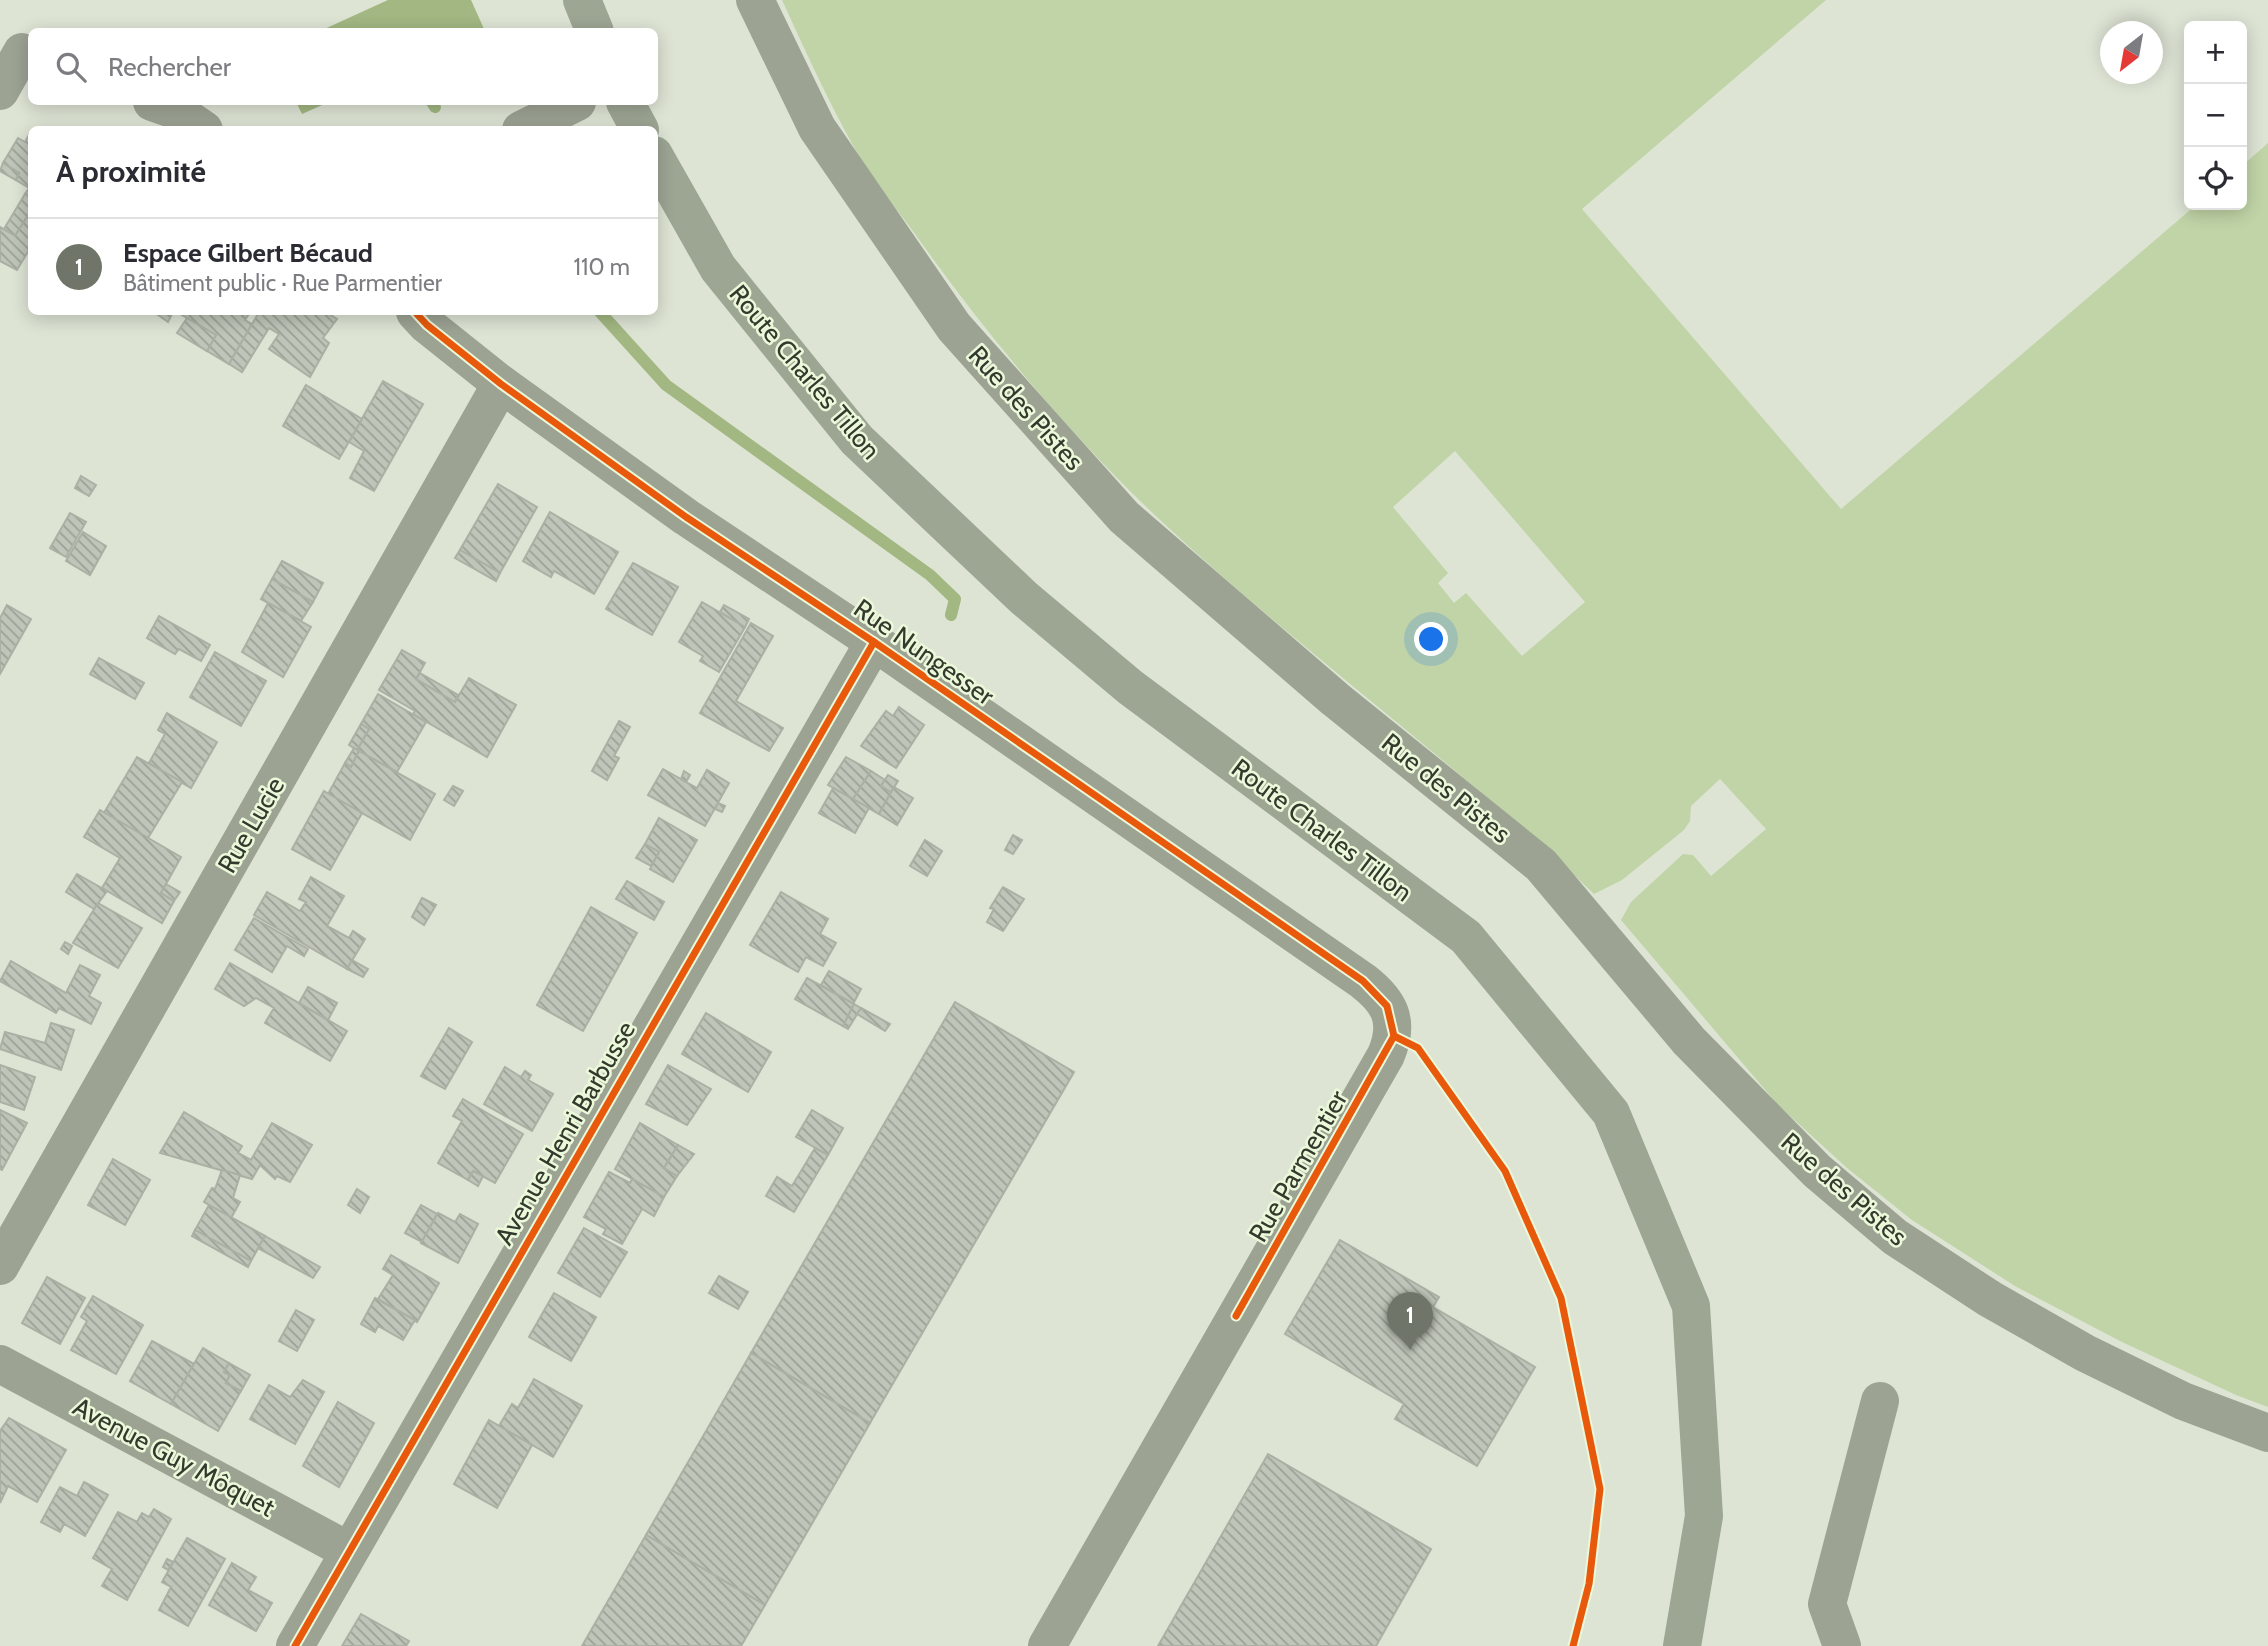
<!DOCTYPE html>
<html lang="fr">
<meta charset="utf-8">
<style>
:root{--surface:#fff;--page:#f2f2f3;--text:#2b2b33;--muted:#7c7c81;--line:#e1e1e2;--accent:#6f7568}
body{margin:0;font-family:Cabin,sans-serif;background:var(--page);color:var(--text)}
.controls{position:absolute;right:21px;top:21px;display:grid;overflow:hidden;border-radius:10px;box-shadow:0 4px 18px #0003}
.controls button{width:63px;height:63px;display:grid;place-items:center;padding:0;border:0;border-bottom:2px solid var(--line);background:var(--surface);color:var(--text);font:35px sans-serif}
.compass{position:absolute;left:2100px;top:21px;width:63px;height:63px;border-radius:50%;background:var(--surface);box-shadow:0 4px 18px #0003;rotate:211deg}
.you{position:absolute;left:1432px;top:640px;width:24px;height:24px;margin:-18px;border:5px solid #fff;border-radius:50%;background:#1a73e8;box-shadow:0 0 0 10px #1a73e833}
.badge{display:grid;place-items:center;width:46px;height:46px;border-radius:50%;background:var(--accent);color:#fff;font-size:23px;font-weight:700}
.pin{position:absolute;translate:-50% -58px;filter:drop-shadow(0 2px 4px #0008)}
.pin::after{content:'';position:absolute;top:37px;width:24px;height:21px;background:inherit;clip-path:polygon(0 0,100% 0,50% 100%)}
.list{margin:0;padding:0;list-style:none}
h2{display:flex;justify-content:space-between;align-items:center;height:91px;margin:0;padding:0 28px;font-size:30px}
h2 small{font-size:23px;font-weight:400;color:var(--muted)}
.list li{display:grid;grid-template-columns:46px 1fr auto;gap:21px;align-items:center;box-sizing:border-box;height:98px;padding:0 28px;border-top:2px solid var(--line)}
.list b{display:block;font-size:26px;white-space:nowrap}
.list p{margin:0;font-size:23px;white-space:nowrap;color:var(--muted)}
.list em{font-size:23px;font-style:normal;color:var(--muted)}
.icon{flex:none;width:38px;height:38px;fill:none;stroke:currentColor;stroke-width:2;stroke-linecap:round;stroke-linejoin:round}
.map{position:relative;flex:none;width:2268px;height:1646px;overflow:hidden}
.search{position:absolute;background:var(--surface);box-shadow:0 4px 18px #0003;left:28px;top:28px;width:630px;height:77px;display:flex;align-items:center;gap:18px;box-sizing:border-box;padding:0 24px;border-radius:10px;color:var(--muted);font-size:26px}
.panel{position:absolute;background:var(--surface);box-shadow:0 4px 18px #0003;left:28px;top:126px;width:630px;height:189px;border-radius:10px}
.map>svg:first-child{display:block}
</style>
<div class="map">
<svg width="2268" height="1646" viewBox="0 0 2268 1646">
<defs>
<pattern id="building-back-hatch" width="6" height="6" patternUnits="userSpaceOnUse" patternTransform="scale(1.75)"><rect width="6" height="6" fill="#bfc5b8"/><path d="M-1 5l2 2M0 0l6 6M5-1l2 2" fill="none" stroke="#9ca196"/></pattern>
</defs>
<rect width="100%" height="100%" fill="#dde4d4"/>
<path fill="#c1d4a7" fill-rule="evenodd" d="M 782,0 L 1826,0 L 1582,209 L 1841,509 L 2196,205 L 2242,205 L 2242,166 L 2268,143 L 2268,1407 L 2236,1395 L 2122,1342 L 2015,1286 L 1912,1220 L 1847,1168 L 1778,1105 L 1621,920 L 1631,902 L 1683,854 L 1693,855 L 1711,876 L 1766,829 L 1720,779 L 1691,806 L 1690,821 L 1684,830 L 1622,880 L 1594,894 C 1455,761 1297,649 1158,518 C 1067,432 987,335 915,234 C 895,206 871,179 855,149 C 828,101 805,50 782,0 ZM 1455,451 L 1585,602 L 1522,656 L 1466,593 L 1454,603 L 1438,583 L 1448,573 L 1393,507 Z"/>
<g fill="#a2b782">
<path d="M 388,0 L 471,0 L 484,29 L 479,32 L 320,31 Z"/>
<path d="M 296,102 L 329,102 L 302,114 Z"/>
</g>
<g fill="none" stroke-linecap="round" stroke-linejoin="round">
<g stroke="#a2b782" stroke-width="12">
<path d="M 432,102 L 435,107"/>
<path d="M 600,312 L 666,385 L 930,575 L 955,599 L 951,615"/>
</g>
</g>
<g fill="url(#building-back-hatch)" stroke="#abb0a4" stroke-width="2">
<path d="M 31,131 L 32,131 L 32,197 L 25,194 L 29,188 L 16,180 L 19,173 L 3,163 L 18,138 L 25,142 Z"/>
<path d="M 3,163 L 19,173 L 16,180 L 0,171 Z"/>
<path d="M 25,194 L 32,197 L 32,209 L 15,236 L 4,229 Z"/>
<path d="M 32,209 L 32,245 L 17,270 L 0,261 L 0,227 L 15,236 Z"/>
<path d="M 154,312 L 173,312 L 168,322 Z"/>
<path d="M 185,312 L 250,312 L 245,320 L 252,324 L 229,364 L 207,351 L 216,335 L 182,315 Z"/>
<path d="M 259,312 L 326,312 L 337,319 L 323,338 L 329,343 L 310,377 L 269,349 L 279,334 L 269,328 L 242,372 L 229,364 Z"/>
<path d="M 187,318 L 216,335 L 207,351 L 177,333 Z"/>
<path d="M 383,381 L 423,404 L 374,491 L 350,478 L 364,451 L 349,442 Z"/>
<path d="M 306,385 L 362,419 L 339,459 L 283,426 Z"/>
<path d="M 81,476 L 96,485 L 89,496 L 75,488 Z"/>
<path d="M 498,484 L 537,507 L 500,573 L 460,550 Z"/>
<path d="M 550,512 L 618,552 L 594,594 L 554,571 L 551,577 L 523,561 Z"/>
<path d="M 70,513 L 86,522 L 66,557 L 50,548 Z"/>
<path d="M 83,532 L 106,546 L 90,575 L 66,561 Z"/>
<path d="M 460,550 L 500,573 L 496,581 L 455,558 Z"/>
<path d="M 282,561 L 323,583 L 313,602 L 272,579 Z"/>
<path d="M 633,563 L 678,587 L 652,635 L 606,609 Z"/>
<path d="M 272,579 L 313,602 L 301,621 L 261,599 Z"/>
<path d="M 702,602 L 745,627 L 719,672 L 700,661 L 703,656 L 679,642 Z"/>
<path d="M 268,603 L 311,627 L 283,677 L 242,652 Z"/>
<path d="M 7,605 L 31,619 L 0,674 L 0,618 Z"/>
<path d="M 724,605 L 749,619 L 745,627 L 720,612 Z"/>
<path d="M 159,616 L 210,645 L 201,661 L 179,649 L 175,654 L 147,638 Z"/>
<path d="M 751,623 L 773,636 L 736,701 L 783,728 L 769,751 L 700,713 Z"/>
<path d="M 402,650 L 425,663 L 416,679 L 455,702 L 469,678 L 516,705 L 487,757 L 413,714 L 415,711 L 379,690 Z"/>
<path d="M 215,652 L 266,681 L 241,726 L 190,697 Z"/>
<path d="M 99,658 L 144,683 L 135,699 L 90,674 Z"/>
<path d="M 420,673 L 458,695 L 455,702 L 416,679 Z"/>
<path d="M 378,694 L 426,722 L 397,772 L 357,750 L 369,729 L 361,724 Z"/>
<path d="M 899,707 L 924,725 L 896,768 L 861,746 L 886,711 L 893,716 Z"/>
<path d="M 167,713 L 217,742 L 191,788 L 149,763 L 165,734 L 158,730 Z"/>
<path d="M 619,721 L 630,727 L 614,756 L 619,758 L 607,780 L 592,771 Z"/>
<path d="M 361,724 L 369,729 L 357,750 L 349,745 Z"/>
<path d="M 354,748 L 359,751 L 351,767 L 345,763 Z"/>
<path d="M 359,751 L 435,794 L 410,840 L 328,794 L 345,763 L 351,767 Z"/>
<path d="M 137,757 L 182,782 L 148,838 L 104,813 Z"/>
<path d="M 846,757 L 871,771 L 853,799 L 828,785 Z"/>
<path d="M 663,769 L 697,788 L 707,770 L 729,783 L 705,826 L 648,795 Z"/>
<path d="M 684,771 L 690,775 L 686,782 L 681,779 Z"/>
<path d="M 871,771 L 885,780 L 881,786 L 891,792 L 879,814 L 853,799 Z"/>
<path d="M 888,775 L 898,781 L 891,792 L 881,786 Z"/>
<path d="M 453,786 L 463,791 L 454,806 L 444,800 Z"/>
<path d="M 894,787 L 913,798 L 897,825 L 879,814 Z"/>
<path d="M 833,788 L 869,808 L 855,833 L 819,813 Z"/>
<path d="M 324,791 L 362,813 L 330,870 L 292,849 Z"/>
<path d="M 718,803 L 725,806 L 722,812 L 715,809 Z"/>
<path d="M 100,810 L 181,857 L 161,893 L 174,901 L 162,923 L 102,888 L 120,858 L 84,837 Z"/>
<path d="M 659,818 L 697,840 L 673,882 L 650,869 L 659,852 L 645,844 Z"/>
<path d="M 1013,835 L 1022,840 L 1013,854 L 1005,850 Z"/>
<path d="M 925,840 L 942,851 L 927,876 L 910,866 Z"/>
<path d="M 645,844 L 659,852 L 651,866 L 636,858 Z"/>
<path d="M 77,874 L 107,891 L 94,909 L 66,892 Z"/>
<path d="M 311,877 L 344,896 L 327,926 L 349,938 L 353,931 L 365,939 L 347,969 L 254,915 L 267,892 L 300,911 L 306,902 L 299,899 Z"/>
<path d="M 627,881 L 664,902 L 654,920 L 616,899 Z"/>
<path d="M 166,884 L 180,892 L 174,901 L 161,893 Z"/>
<path d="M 1003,887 L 1024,899 L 1003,931 L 987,922 L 994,909 L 990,908 Z"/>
<path d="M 781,892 L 828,919 L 820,934 L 836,943 L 823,966 L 806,957 L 798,972 L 750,945 Z"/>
<path d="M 422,898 L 436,905 L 424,925 L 412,917 Z"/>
<path d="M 98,903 L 142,928 L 118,968 L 73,943 Z"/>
<path d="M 591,907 L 637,933 L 583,1031 L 537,1005 Z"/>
<path d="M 254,918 L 308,949 L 304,956 L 287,946 L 272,972 L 235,950 Z"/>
<path d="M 65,942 L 72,946 L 68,954 L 61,949 Z"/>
<path d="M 352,960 L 368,969 L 363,977 L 347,969 Z"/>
<path d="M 11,961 L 66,993 L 80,965 L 100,975 L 89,996 L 101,1003 L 91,1024 L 59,1008 L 56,1013 L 0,981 Z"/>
<path d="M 230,963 L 347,1031 L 330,1061 L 265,1023 L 274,1008 L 256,998 L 244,1006 L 215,989 Z"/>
<path d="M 829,971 L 861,989 L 853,1004 L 821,985 Z"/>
<path d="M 807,978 L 854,1004 L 843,1026 L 795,999 Z"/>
<path d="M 308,987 L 337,1003 L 328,1020 L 299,1003 Z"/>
<path d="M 955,1002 L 1074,1072 L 870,1423 L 751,1353 Z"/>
<path d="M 854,1004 L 861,1008 L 848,1029 L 843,1026 Z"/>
<path d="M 861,1008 L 890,1024 L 885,1031 L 857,1014 Z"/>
<path d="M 706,1013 L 771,1052 L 748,1092 L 682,1054 Z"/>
<path d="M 51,1023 L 74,1030 L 61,1070 L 0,1049 L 5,1032 L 45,1043 Z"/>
<path d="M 449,1028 L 472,1042 L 445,1089 L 421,1076 Z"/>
<path d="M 0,1065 L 35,1077 L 24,1110 L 0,1102 Z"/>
<path d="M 668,1065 L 711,1089 L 687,1125 L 646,1104 Z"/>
<path d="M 505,1067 L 521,1077 L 525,1071 L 531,1075 L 528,1080 L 553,1094 L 532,1131 L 484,1104 Z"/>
<path d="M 463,1099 L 523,1134 L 495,1183 L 473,1171 L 468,1180 L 438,1163 L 462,1121 L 453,1116 Z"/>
<path d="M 0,1110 L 27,1123 L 2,1170 L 0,1169 Z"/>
<path d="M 812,1110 L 843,1128 L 828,1155 L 796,1137 Z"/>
<path d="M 184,1112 L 242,1146 L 238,1153 L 251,1160 L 272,1123 L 312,1145 L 290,1182 L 277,1176 L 275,1179 L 260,1165 L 252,1179 L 160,1153 Z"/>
<path d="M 640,1123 L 678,1145 L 664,1168 L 677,1176 L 664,1197 L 615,1169 Z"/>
<path d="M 678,1145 L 694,1154 L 677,1176 L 664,1168 Z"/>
<path d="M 815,1148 L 828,1155 L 794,1212 L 766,1196 L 777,1177 L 792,1186 Z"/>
<path d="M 113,1159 L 150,1180 L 125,1225 L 88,1205 Z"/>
<path d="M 222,1170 L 240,1175 L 233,1198 L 240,1202 L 231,1218 L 204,1202 L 212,1188 L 215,1189 Z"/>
<path d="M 473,1171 L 483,1176 L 478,1186 L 468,1180 Z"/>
<path d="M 609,1172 L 630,1183 L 632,1179 L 664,1197 L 654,1216 L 642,1209 L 622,1244 L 603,1234 L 606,1229 L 584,1217 Z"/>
<path d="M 357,1189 L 369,1197 L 360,1213 L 348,1205 Z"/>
<path d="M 209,1205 L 265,1236 L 251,1261 L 195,1230 Z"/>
<path d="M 421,1205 L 437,1214 L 422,1242 L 405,1233 Z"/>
<path d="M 438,1213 L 455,1222 L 460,1214 L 478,1224 L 458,1263 L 421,1243 Z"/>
<path d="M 584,1228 L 627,1252 L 600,1297 L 558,1273 Z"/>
<path d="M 195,1230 L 251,1261 L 248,1267 L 192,1236 Z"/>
<path d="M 265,1236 L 320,1267 L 313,1278 L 258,1248 Z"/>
<path d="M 1340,1240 L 1439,1297 L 1433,1307 L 1535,1367 L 1477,1466 L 1395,1419 L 1404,1404 L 1285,1334 Z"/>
<path d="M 391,1255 L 439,1283 L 417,1322 L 378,1299 L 393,1275 L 383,1269 Z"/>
<path d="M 719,1276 L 748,1292 L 738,1309 L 709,1293 Z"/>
<path d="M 47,1277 L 85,1298 L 60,1344 L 22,1323 Z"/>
<path d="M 554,1293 L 596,1317 L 571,1361 L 529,1337 Z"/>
<path d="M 93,1296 L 143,1325 L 116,1374 L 71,1350 L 87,1321 L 81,1317 Z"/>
<path d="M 375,1298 L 415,1320 L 403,1340 L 378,1326 L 375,1332 L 361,1324 Z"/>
<path d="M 296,1310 L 314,1320 L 297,1351 L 279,1341 Z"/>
<path d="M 152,1341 L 194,1364 L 171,1404 L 130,1381 Z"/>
<path d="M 203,1348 L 229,1363 L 224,1372 L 230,1375 L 226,1383 L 241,1391 L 218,1431 L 171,1404 Z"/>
<path d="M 751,1353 L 870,1423 L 765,1605 L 646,1535 Z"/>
<path d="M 229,1363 L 250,1375 L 241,1391 L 226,1383 L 230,1375 L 224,1372 Z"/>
<path d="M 534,1379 L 582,1406 L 553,1457 L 499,1426 L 512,1404 L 518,1408 Z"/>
<path d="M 303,1380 L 324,1392 L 295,1444 L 250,1419 L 269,1385 L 290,1397 Z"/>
<path d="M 338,1402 L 374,1423 L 339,1487 L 303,1466 Z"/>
<path d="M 9,1418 L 66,1450 L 37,1502 L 8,1486 L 0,1503 L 0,1431 Z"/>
<path d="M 489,1420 L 532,1445 L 497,1508 L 454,1484 Z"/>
<path d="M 1268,1454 L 1431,1549 L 1376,1646 L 1158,1646 Z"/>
<path d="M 84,1482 L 108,1495 L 85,1536 L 64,1524 L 60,1532 L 41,1522 L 60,1487 L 77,1496 Z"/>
<path d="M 154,1509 L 171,1519 L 127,1600 L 102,1586 L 112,1569 L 93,1558 L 118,1512 L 137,1522 L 142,1513 L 149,1517 Z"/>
<path d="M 646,1535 L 765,1605 L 741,1646 L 582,1646 Z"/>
<path d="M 187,1538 L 225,1559 L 188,1626 L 159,1610 L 171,1587 L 162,1582 Z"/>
<path d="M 167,1559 L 173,1562 L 168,1570 L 163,1567 Z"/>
<path d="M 232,1563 L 256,1577 L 248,1590 L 272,1603 L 256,1631 L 209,1605 Z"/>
<path d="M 361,1614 L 409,1641 L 406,1646 L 342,1646 Z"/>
</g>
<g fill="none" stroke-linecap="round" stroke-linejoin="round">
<g stroke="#9ca393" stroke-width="38">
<path d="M 755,0 L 817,128 L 954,327 L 1124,517 L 1335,699 L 1541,865 L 1689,1041 L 1817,1171 L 1895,1237 L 1990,1299 L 2085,1353 L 2183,1401 L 2268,1433"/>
<path d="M 0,91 L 22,52"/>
<path d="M 152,102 L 175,110 L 204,130"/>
<path d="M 521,130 L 577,102"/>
<path d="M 415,312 L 427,325 L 501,384 L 686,517 L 874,642 L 1363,981 C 1390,1002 1400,1021 1386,1055 L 1047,1646"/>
<path d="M 0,1266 L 501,384"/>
<path d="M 0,1364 L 349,1551"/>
<path d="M 295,1646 L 874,642"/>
<path d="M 1842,1646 L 1827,1604 L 1880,1401"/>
</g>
<g stroke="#9da593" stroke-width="38">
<path d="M 582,0 L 595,32"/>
<path d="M 625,102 L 640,130"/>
<path d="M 654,155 L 718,268 L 857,440 L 1024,598 L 1130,687 L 1466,937 L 1611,1113 L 1691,1306 L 1704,1516 L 1682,1646"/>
</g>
<defs>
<g id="cycleway">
<path d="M 415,312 L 427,325 L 501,384 L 686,517 L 874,642 L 1363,981 L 1387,1006 L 1394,1036"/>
<path d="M 1394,1036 L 1418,1048 L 1505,1171 L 1561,1298 L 1600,1489 L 1589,1584 L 1573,1646"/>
<path d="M 1236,1316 L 1394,1036"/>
<path d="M 295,1646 L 874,642"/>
</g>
</defs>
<use href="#cycleway" stroke="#ebf8da" stroke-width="11"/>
<use href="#cycleway" stroke="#e8590c" stroke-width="7"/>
</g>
<g text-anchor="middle" stroke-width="5" stroke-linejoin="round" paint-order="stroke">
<g font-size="26" fill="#34392e" stroke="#ebf8da">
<text transform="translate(805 372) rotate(50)" y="9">Route Charles Tillon</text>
<text transform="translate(1026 408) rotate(48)" y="9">Rue des Pistes</text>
<text transform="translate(924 652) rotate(35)" y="9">Rue Nungesser</text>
<text transform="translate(1446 788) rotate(39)" y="9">Rue des Pistes</text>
<text transform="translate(251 825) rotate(-60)" y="9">Rue Lucie</text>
<text transform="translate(1322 830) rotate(37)" y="9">Route Charles Tillon</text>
<text transform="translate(565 1133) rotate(-60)" y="9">Avenue Henri Barbusse</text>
<text transform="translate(1298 1166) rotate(-60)" y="9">Rue Parmentier</text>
<text transform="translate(1844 1189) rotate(41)" y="9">Rue des Pistes</text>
<text transform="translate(174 1457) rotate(28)" y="9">Avenue Guy Môquet</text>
</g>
</g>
</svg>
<div class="controls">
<button>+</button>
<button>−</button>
<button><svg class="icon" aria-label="locate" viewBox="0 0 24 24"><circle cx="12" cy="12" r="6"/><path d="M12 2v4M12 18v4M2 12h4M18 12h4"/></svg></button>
</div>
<svg class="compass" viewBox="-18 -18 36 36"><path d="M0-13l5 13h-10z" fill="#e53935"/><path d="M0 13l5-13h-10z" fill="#7c7c81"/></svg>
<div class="you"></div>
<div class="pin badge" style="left:1410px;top:1350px">1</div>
<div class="search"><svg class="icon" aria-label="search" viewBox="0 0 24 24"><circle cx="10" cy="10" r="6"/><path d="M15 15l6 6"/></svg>Rechercher</div>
<section class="panel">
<h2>À proximité<small></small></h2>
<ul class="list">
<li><span class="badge">1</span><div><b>Espace Gilbert Bécaud</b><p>Bâtiment public · Rue Parmentier</p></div><em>110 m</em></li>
</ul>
</section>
</div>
